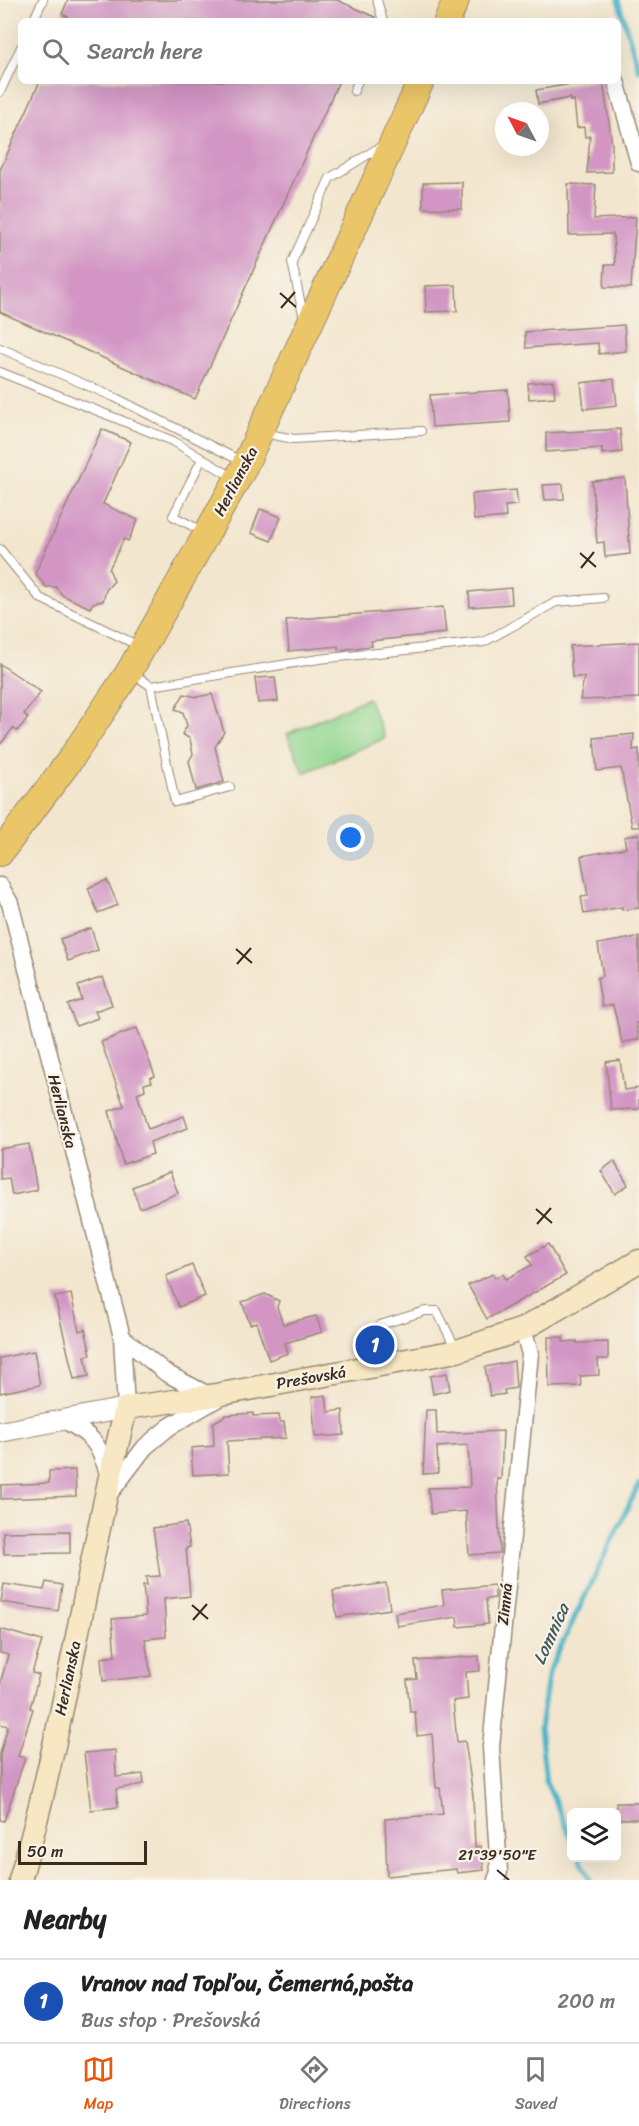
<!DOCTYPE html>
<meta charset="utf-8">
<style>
:root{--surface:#fff;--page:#f2f2f2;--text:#222;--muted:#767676;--line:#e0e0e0;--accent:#ea580c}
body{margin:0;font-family:Sriracha,sans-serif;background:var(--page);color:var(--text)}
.controls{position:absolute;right:18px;bottom:18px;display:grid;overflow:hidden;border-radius:9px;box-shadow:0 6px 24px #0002}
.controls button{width:54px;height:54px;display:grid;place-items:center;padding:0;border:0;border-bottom:2px solid var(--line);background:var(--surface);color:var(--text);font:30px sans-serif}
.compass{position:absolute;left:495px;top:102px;width:54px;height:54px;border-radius:50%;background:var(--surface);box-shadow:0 6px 24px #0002;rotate:311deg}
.scale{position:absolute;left:18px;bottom:15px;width:129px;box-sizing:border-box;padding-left:6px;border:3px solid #3b2a1e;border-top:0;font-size:16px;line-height:21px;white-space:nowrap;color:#3b2a1e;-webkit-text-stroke:4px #f7f3e8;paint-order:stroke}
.you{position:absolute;left:351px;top:838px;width:21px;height:21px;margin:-15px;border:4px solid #fff;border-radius:50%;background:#1a73e8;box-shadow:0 0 0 9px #1a73e833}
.badge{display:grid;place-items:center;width:39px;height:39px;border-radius:50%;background:var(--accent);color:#fff;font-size:20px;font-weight:700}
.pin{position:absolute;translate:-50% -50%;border:3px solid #fff;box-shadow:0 2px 6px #0006}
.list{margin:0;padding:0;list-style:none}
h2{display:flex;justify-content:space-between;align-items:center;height:78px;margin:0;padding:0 24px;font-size:26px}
h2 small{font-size:20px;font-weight:400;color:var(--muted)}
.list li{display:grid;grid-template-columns:39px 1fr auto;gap:18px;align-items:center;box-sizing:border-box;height:84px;padding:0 24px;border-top:2px solid var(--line)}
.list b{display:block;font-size:22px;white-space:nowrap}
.list p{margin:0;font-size:20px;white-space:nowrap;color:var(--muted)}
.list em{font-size:20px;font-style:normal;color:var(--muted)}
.icon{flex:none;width:33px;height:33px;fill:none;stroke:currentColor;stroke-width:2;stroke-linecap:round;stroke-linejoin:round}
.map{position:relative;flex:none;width:639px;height:1880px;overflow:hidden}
.search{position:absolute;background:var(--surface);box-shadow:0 6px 24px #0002;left:18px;right:18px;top:18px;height:66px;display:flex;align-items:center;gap:15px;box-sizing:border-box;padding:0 21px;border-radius:9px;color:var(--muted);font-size:22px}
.sheet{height:162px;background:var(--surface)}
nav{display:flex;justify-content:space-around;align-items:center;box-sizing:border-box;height:84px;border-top:2px solid var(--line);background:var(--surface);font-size:16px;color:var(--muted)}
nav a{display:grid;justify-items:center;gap:3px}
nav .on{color:var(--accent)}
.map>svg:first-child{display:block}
</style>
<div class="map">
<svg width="639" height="1880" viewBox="0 0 639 1880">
<rect width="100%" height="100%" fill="#f7f3e8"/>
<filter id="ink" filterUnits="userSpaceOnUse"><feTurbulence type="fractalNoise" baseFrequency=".0167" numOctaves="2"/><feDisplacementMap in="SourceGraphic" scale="12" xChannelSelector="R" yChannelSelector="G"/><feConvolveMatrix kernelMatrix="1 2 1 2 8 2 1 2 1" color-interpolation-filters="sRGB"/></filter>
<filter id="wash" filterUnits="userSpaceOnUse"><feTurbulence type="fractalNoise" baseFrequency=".008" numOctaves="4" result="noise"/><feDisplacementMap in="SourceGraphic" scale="24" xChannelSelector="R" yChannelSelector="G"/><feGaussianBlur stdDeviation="1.35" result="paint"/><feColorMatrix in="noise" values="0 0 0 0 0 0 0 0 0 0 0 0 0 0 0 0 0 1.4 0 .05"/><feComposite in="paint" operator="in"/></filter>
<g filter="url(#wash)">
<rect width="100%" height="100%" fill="#f3e6ce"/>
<path fill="#92d790" stroke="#668057" stroke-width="1.5" d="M 368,698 L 385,738 L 304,773 L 287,734 Z"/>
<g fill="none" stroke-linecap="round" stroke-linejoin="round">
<g stroke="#49b4c7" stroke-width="5">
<path d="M 618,0 L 639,70"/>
<path d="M 572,1839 L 546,1782 L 540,1728 L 549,1671 L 639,1484"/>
<path d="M 580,1858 L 590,1880"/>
</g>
</g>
<g id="blocks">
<g fill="#d295c4">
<path d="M 68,0 L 337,0 L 375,17 L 376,21 L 67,21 L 68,17 L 62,14 Z"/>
<path d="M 40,81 L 339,81 L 195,399 L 0,312 L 0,170 Z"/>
<path d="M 589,81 L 603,81 L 612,144 L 612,172 L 587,173 L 590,136 L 585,137 L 584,127 L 577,128 L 574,100 L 570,101 L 570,98 L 538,104 L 536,90 Z"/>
<path d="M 462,182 L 462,209 L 423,208 L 423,183 Z"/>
<path d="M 568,184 L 596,185 L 594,219 L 636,217 L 631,288 L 604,287 L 605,265 L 615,265 L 613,234 L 569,235 Z"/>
<path d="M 456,285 L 457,311 L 426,312 L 425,286 Z"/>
<path d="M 624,325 L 626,351 L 599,354 L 598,343 L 526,348 L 525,332 Z"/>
<path d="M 614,379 L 617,405 L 584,409 L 581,383 Z"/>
<path d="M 553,381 L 555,397 L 529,399 L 528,383 Z"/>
<path d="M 508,390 L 510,422 L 432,427 L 430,395 Z"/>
<path d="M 102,429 L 131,442 L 103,504 L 138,520 L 128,541 L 124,539 L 109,569 L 114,581 L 106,590 L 103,601 L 93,603 L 90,608 L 62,595 L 56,587 L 46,587 L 35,573 Z"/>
<path d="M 620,429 L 622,452 L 602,454 L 602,448 L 546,452 L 546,433 Z"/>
<path d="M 625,478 L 630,554 L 605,557 L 604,542 L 597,543 L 592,481 Z"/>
<path d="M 563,484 L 564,499 L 545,500 L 543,485 Z"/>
<path d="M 516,490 L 518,505 L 505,506 L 506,517 L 474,520 L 472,494 Z"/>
<path d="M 260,509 L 281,517 L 271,541 L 251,533 Z"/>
<path d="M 511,588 L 512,604 L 470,607 L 469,592 Z"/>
<path d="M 443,607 L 446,633 L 371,641 L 372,646 L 338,650 L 338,646 L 289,651 L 286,620 Z"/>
<path d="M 639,642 L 639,698 L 580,700 L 584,677 L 572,677 L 570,646 Z"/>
<path d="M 0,664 L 41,692 L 24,714 L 28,718 L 17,731 L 13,728 L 0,745 Z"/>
<path d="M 275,677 L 278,701 L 258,703 L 255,678 Z"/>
<path d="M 184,694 L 197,697 L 212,694 L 224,732 L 215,747 L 224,782 L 196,790 L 189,761 L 193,754 L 190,739 L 182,734 L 187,726 L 183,712 L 175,709 Z"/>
<path d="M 634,734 L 633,750 L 639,749 L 639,827 L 632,827 L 621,768 L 597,771 L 594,738 Z"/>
<path d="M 639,834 L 639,908 L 622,910 L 622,907 L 584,914 L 581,897 L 588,896 L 581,856 L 626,848 L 624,837 Z"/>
<path d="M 107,880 L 118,905 L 98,913 L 88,888 Z"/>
<path d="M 91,928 L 98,950 L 68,961 L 60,939 Z"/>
<path d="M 639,937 L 639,1022 L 636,1023 L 639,1039 L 622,1043 L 613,1005 L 602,1007 L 597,978 L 603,976 L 598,944 Z"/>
<path d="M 103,977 L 112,1005 L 95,1011 L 98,1018 L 76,1026 L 68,1005 L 82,1000 L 78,986 Z"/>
<path d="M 137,1028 L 155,1076 L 150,1078 L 152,1082 L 144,1084 L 145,1090 L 137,1093 L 148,1129 L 184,1116 L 188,1128 L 150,1142 L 153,1154 L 123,1164 L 109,1111 L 124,1106 L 101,1042 Z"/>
<path d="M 620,1060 L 624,1090 L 639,1088 L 639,1109 L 611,1110 L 606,1062 Z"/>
<path d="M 29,1144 L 37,1190 L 12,1195 L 9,1178 L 0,1179 L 0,1149 Z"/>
<path d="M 614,1161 L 628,1185 L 615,1194 L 601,1171 Z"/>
<path d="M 170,1172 L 178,1193 L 140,1208 L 132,1187 Z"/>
<path d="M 548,1244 L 566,1275 L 487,1319 L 468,1285 L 493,1274 L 495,1278 L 503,1274 L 506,1279 L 532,1265 L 527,1256 Z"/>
<path d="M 192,1265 L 205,1296 L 179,1307 L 166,1276 Z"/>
<path d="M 71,1294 L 79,1331 L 85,1329 L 91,1355 L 85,1356 L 89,1376 L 74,1379 L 55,1297 Z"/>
<path d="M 265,1294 L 279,1301 L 277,1307 L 283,1324 L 316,1316 L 322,1332 L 285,1343 L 288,1353 L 269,1360 L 256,1322 L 250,1324 L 242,1302 Z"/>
<path d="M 548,1337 L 563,1337 L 563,1342 L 577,1341 L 577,1343 L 608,1342 L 608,1359 L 598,1359 L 599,1375 L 580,1376 L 581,1386 L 549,1387 Z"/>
<path d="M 34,1351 L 40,1385 L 0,1393 L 0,1358 Z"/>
<path d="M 514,1361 L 516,1388 L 504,1390 L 505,1394 L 490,1396 L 485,1367 Z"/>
<path d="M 447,1373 L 450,1390 L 433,1394 L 430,1376 Z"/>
<path d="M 326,1395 L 328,1412 L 343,1410 L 344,1435 L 315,1437 L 312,1397 Z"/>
<path d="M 426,1410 L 436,1410 L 437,1434 L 503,1431 L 501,1479 L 497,1479 L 500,1553 L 469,1555 L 466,1511 L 431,1514 L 428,1488 L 470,1487 L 468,1445 L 437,1447 L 438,1473 L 423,1474 Z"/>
<path d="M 253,1413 L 253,1416 L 279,1415 L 280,1422 L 284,1422 L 286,1438 L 227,1441 L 229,1473 L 193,1475 L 191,1448 L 214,1446 L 213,1423 L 226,1415 Z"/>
<path d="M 75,1470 L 76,1496 L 1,1499 L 1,1485 L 49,1483 L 49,1471 Z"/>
<path d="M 186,1523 L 190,1547 L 186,1548 L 190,1596 L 164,1599 L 166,1637 L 145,1639 L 151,1676 L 103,1681 L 101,1658 L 115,1656 L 112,1619 L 146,1616 L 143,1585 L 147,1585 L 146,1577 L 160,1576 L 153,1528 Z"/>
<path d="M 70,1531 L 70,1553 L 4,1554 L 3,1532 Z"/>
<path d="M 46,1582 L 62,1585 L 58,1611 L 1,1602 L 4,1584 L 44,1590 Z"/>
<path d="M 386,1583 L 390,1609 L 337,1617 L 333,1591 Z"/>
<path d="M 495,1585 L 495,1598 L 486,1599 L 488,1624 L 458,1627 L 457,1617 L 397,1626 L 395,1613 L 444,1605 L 442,1590 Z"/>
<path d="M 0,1629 L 42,1641 L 32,1673 L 39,1675 L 30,1708 L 33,1709 L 18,1756 L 25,1758 L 4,1821 L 0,1820 L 0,1754 L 8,1726 L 0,1724 L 0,1684 L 8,1655 L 0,1653 Z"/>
<path d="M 479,1656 L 480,1671 L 466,1672 L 468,1699 L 453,1701 L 457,1742 L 465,1741 L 473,1796 L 475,1847 L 481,1846 L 484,1870 L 457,1873 L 456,1869 L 387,1876 L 385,1819 L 443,1814 L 440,1788 L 436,1788 L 432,1734 L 417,1736 L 415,1712 L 410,1712 L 407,1680 L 417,1679 L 415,1661 Z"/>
<path d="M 115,1750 L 116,1777 L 143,1774 L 144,1784 L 116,1789 L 118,1807 L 91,1810 L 84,1753 Z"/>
<rect x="616" y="1803" width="23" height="16"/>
</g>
</g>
</g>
<g filter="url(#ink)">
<use href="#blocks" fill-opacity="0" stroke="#978876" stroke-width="1.5"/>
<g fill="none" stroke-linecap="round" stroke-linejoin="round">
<defs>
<g id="service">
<path d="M 377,0 L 383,21"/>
<path d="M 33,21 L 43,0"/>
<path d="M 354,91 L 358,81"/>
<path d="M 0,92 L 21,47"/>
<path d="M 304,319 L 292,262 L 330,178 L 385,144"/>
<path d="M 0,348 L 114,397 L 243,462"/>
<path d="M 0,372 L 173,441 L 234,478"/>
<path d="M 263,433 L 294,439 L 421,431"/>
<path d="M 202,459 L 173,516 L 204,532"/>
<path d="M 0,549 L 40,598 L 139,646"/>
<path d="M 132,673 L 151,686 L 319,659 L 484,642 L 556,602 L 603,598"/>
<path d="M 151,686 L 175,802 L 230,787"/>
<path d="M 380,1325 L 425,1311 L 437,1311 L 457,1351"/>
</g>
<g id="minor">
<path d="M 616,81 L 639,163"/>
<path d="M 0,886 L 10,903 L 122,1337 L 126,1408"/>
<path d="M 122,1337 L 166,1373 L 210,1396"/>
<path d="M 64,1420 C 94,1436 99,1444 109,1476"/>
<path d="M 110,1493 L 145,1447 L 169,1427 L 220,1397"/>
<path d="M 496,1880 L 499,1872 L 491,1747 L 530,1354 L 523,1329"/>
</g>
<path id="tertiary" d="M 0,1432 L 126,1408"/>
<path id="secondary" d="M 20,1880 C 65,1725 87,1565 126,1408 L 210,1396 L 457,1351 L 523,1329 L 639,1261"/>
<g id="primary">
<path d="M 447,21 L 456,0"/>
<path d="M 0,853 L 70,760 L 129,672 L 243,469 L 421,81"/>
</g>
</defs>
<use href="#service" stroke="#978876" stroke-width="10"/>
<use href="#minor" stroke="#978876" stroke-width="19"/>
<use href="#tertiary" stroke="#978876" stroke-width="22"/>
<use href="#secondary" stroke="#978876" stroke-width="25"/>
<use href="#primary" stroke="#978876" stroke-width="28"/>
<use href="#service" stroke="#fff" stroke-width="8"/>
<use href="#minor" stroke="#fff" stroke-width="16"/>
<use href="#tertiary" stroke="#fff" stroke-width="20"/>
<use href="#secondary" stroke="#f7e8c3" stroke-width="22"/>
<use href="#primary" stroke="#ebc669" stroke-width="26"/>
</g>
</g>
<path fill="none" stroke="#3b2a1e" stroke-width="2" d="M 280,293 L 296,307M 281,308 L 295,292M 580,553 L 596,567M 581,568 L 594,552M 236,949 L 252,963M 237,964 L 251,948M 536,1209 L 552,1223M 537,1224 L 551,1208M 192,1605 L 208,1619M 193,1620 L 207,1604M 497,1870 L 509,1880"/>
<g text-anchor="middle" stroke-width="4.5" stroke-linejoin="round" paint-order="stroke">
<g font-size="16" fill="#3b2a1e" stroke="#f7f3e8">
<text transform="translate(235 481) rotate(-62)" y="6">Herlianska</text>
<text transform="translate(63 1111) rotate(76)" y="6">Herlianska</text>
<text transform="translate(311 1377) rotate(-10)" y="6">Prešovská</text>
<text transform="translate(504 1604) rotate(-84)" y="6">Zimná</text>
<text transform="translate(67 1678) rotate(-78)" y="6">Herlianska</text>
</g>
<g font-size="18" font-style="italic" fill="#405a59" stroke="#f7f3e8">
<text transform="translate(551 1634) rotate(-66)" y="6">Lomnica</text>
</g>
</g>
<g font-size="15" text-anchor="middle" fill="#3b2a1e" stroke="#f7f3e8" stroke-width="4.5" stroke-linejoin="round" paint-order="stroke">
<text x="497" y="1860">21°39'50"E</text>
</g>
</svg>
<div class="controls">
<button><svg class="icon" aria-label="layers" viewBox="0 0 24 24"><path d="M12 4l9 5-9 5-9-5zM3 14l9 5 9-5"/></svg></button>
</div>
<svg class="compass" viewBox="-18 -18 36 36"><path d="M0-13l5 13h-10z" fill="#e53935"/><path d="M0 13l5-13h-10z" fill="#767676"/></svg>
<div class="scale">50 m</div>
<div class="you"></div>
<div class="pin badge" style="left:375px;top:1345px;background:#1a4fb4">1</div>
<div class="search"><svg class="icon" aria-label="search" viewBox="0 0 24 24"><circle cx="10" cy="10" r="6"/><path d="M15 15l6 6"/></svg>Search here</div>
</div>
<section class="sheet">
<h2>Nearby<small></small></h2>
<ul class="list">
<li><span class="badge" style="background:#1a4fb4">1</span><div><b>Vranov nad Topľou, Čemerná,pošta</b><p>Bus stop · Prešovská</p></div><em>200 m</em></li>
</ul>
</section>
<nav>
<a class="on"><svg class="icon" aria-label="map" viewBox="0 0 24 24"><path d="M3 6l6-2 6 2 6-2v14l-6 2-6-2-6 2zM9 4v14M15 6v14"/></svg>Map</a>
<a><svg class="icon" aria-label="directions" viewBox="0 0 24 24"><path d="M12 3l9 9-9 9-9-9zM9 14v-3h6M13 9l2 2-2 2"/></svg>Directions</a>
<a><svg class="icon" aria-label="saved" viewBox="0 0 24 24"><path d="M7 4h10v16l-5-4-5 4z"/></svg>Saved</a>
</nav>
